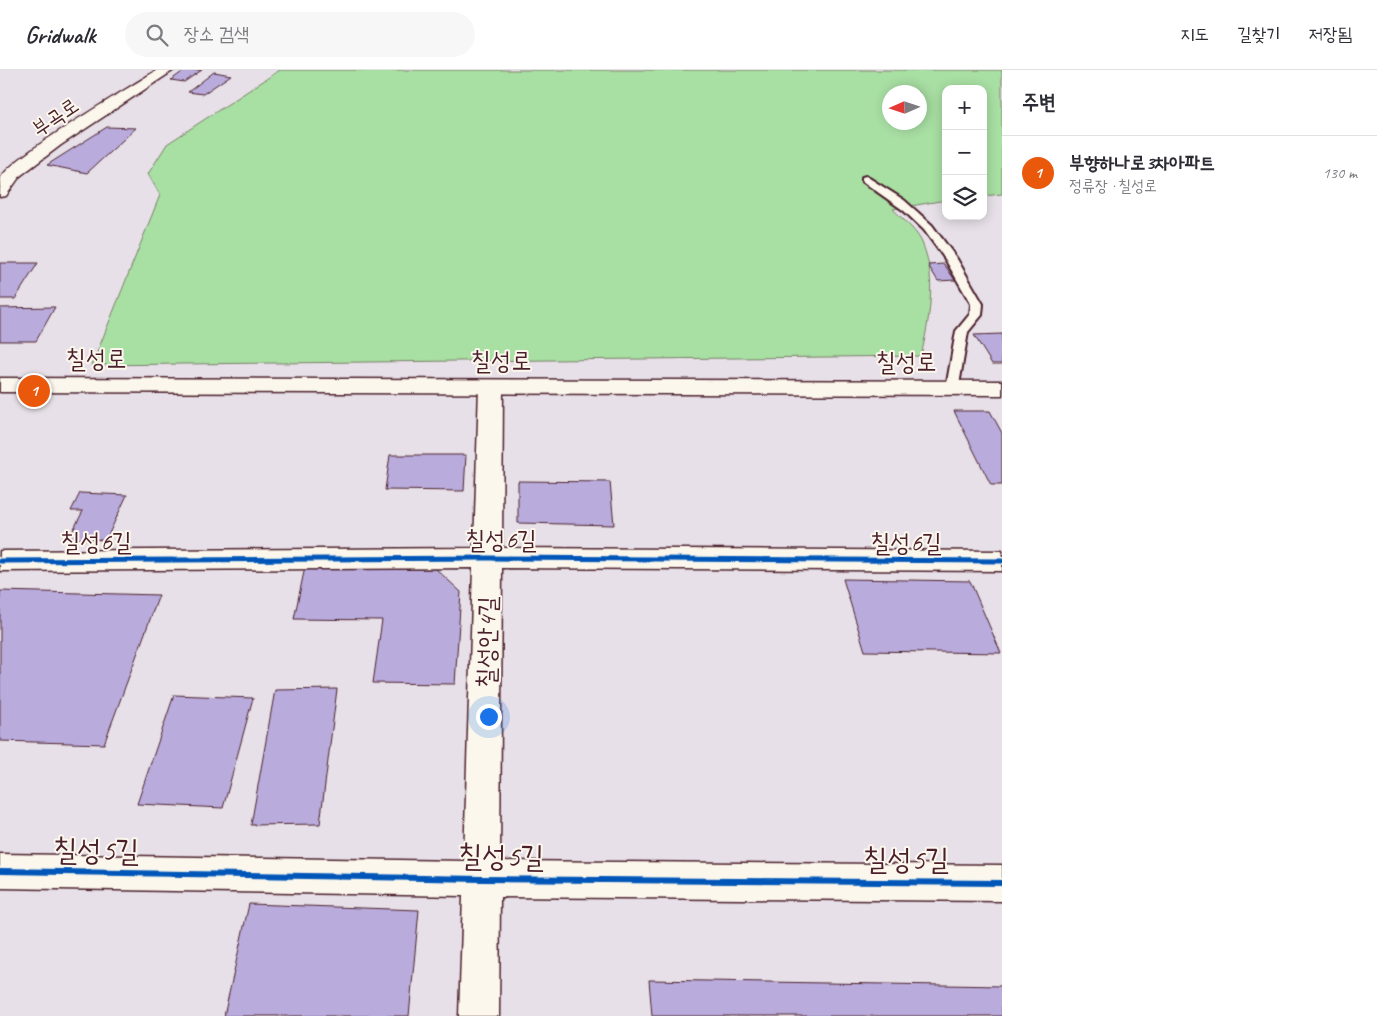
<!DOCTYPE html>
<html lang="ko">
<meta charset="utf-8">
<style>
:root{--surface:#fff;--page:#f7f7f7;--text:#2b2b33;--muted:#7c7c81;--line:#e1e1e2;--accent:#ea580c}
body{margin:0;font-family:Caveat,"Poor Story",sans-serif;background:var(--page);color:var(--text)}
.controls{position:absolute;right:15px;top:15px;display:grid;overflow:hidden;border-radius:10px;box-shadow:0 2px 12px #0003}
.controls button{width:45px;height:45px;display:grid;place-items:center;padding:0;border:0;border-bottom:1px solid var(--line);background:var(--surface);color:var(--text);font:25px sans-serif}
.compass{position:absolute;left:882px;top:15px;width:45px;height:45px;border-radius:50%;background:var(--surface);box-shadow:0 2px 12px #0003;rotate:267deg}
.you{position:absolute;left:488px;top:646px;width:18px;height:18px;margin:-12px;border:4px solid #fff;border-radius:50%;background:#1a73e8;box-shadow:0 0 0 8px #1a73e833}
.badge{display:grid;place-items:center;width:32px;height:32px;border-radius:50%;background:var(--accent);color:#fff;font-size:16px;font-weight:700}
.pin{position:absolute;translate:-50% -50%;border:2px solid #fff;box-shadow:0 1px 5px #0006}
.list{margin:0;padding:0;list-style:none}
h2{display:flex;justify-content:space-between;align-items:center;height:65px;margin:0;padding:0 20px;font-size:21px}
h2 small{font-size:16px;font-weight:400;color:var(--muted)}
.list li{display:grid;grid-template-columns:32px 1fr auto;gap:15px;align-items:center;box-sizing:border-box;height:75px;padding:0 20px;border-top:1px solid var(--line)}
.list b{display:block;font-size:19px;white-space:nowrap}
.list p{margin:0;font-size:16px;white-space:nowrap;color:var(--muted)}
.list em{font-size:16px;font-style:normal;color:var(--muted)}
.icon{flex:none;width:28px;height:28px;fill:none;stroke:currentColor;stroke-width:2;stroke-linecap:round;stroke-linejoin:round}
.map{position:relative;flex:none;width:1002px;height:946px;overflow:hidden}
header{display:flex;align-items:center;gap:30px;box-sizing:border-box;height:70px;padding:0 25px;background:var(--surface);border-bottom:1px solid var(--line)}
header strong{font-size:24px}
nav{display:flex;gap:28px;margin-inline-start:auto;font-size:18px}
.search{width:350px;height:45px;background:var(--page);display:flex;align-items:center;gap:12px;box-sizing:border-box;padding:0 18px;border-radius:28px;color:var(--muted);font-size:19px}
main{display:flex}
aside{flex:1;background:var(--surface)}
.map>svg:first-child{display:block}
</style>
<header>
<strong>Gridwalk</strong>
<div class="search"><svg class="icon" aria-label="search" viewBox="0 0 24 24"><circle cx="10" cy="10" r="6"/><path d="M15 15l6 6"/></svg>장소 검색</div>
<nav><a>지도</a><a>길찾기</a><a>저장됨</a></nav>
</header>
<main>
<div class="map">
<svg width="1002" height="946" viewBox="0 0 1002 946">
<rect width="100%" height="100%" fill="#e7e0e8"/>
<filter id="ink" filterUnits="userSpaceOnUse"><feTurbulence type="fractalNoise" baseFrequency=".02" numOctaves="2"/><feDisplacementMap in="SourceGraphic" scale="10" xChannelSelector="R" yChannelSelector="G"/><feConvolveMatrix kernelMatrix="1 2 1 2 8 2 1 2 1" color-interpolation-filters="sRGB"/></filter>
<g filter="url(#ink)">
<path fill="#a8dfa3" stroke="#797f67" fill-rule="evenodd" d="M 280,0 L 1002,0 L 1002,124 L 983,126 L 983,19 L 946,19 L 946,130 L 893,139 C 902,149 919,162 923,175 C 937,210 929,251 921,286 L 92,295 L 160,125 L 148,104 L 167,74 ZM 889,22 L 919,22 L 919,52 L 889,52 Z"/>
<g fill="#b9acdd" stroke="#4a1f2b">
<path d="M 185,0 L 202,0 L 184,12 L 171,10 Z"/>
<path d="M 214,2 L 231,5 L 203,24 L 188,22 Z"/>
<path d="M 107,57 L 136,58 L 87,103 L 47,95 Z"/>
<path d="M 0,193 L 38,193 L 15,229 L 0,229 Z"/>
<path d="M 944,194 L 955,210 L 938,211 L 928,195 Z"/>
<path d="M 55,237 L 36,271 L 0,271 L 0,238 Z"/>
<path d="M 1002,264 L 1002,294 L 992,294 L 974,265 Z"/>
<path d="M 954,341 L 990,341 L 1002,363 L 1002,415 L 991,415 Z"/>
<path d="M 390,385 L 466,385 L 464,421 L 385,420 Z"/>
<path d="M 518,411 L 610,412 L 614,455 L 518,453 Z"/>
<path d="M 80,423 L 127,425 L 106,470 L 69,468 L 83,441 L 71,441 Z"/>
<path d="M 305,497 L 436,499 L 461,522 L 455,614 L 373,613 L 382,550 L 294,549 Z"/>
<path d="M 843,509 L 970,511 L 1001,583 L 865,581 Z"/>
<path d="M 0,521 L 159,525 L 104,674 L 0,671 Z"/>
<path d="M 337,619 L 320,754 L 251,755 L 275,620 Z"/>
<path d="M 174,625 L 253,628 L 223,738 L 137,734 Z"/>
<path d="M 249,834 L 419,840 L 409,946 L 224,946 Z"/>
<path d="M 649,910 L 1002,916 L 1002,946 L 652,946 Z"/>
</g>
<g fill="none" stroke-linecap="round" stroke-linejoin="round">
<defs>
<path id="service" d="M 866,106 L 904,130 L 932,155 L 957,189 L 983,234 L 982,245 L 968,262 L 958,321 L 948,321 L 946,318 L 956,261 L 970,244 L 971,234 L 945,189 L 924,160 L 903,140 L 862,111 L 862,107 Z"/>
<path id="minor" d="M 491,310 L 499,312 L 503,317 L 502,478 L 1002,481 L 1002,501 L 502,498 L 500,791 L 1002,795 L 1002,831 L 500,827 L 499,946 L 459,946 L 463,826 L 0,818 L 0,784 L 464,791 L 473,498 L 0,501 L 0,481 L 474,478 L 479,317 L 483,312 Z"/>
<g id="tertiary">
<path d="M 157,0 L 174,0 L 61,75 L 20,106 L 6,126 L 0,127 C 0,122 0,113 1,108 C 10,87 131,17 157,0 Z"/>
<path d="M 0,308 L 1002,311 L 1002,325 L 0,322 Z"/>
</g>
</defs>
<use href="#service" stroke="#4a1f2b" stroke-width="4"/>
<use href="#minor" stroke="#4a1f2b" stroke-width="3"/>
<use href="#tertiary" stroke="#4a1f2b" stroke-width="3"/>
<use href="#service" fill="#fbf7ec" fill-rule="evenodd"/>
<use href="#minor" fill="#fbf7ec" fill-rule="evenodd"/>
<use href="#tertiary" fill="#fbf7ec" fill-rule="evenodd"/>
<defs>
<path id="cycleway-far1" d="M 0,491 L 488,488 L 1002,491"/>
<path id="cycleway" d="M 0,801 L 482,809 L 1002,813"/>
</defs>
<use href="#cycleway-far1" stroke="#fbf7ec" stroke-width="8"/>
<use href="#cycleway" stroke="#fbf7ec" stroke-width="9"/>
<use href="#cycleway-far1" stroke="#0057b8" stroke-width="5"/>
<use href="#cycleway" stroke="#0057b8" stroke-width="6"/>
</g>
</g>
<g text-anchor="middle" stroke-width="4" stroke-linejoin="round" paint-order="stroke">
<g font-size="21" fill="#4a1f2b" stroke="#fbf7ec">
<text transform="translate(55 47) rotate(-34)" y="7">부곡로</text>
</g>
<g font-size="25" fill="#4a1f2b" stroke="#fbf7ec">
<text x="96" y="297">칠성로</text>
<text x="501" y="299">칠성로</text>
<text x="906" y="300">칠성로</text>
<text x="501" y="478">칠성6길</text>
<text x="96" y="480">칠성6길</text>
<text x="906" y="481">칠성6길</text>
<text transform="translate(486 572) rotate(-89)" y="9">칠성안4길</text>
</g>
<g font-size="30" fill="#4a1f2b" stroke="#fbf7ec">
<text transform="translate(96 780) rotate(1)" y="10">칠성5길</text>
<text transform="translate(501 786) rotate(1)" y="10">칠성5길</text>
<text x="906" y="799">칠성5길</text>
</g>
</g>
</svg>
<div class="controls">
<button>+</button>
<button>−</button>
<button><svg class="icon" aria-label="layers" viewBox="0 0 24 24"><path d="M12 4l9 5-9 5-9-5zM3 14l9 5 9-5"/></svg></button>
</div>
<svg class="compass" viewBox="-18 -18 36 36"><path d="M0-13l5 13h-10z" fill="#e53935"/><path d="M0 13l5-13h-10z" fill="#7c7c81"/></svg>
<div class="you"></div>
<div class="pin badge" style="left:34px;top:321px">1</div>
</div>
<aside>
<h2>주변<small></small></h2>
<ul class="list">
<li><span class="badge">1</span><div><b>부향하나로3차아파트</b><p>정류장 · 칠성로</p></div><em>130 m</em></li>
</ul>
</aside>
</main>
